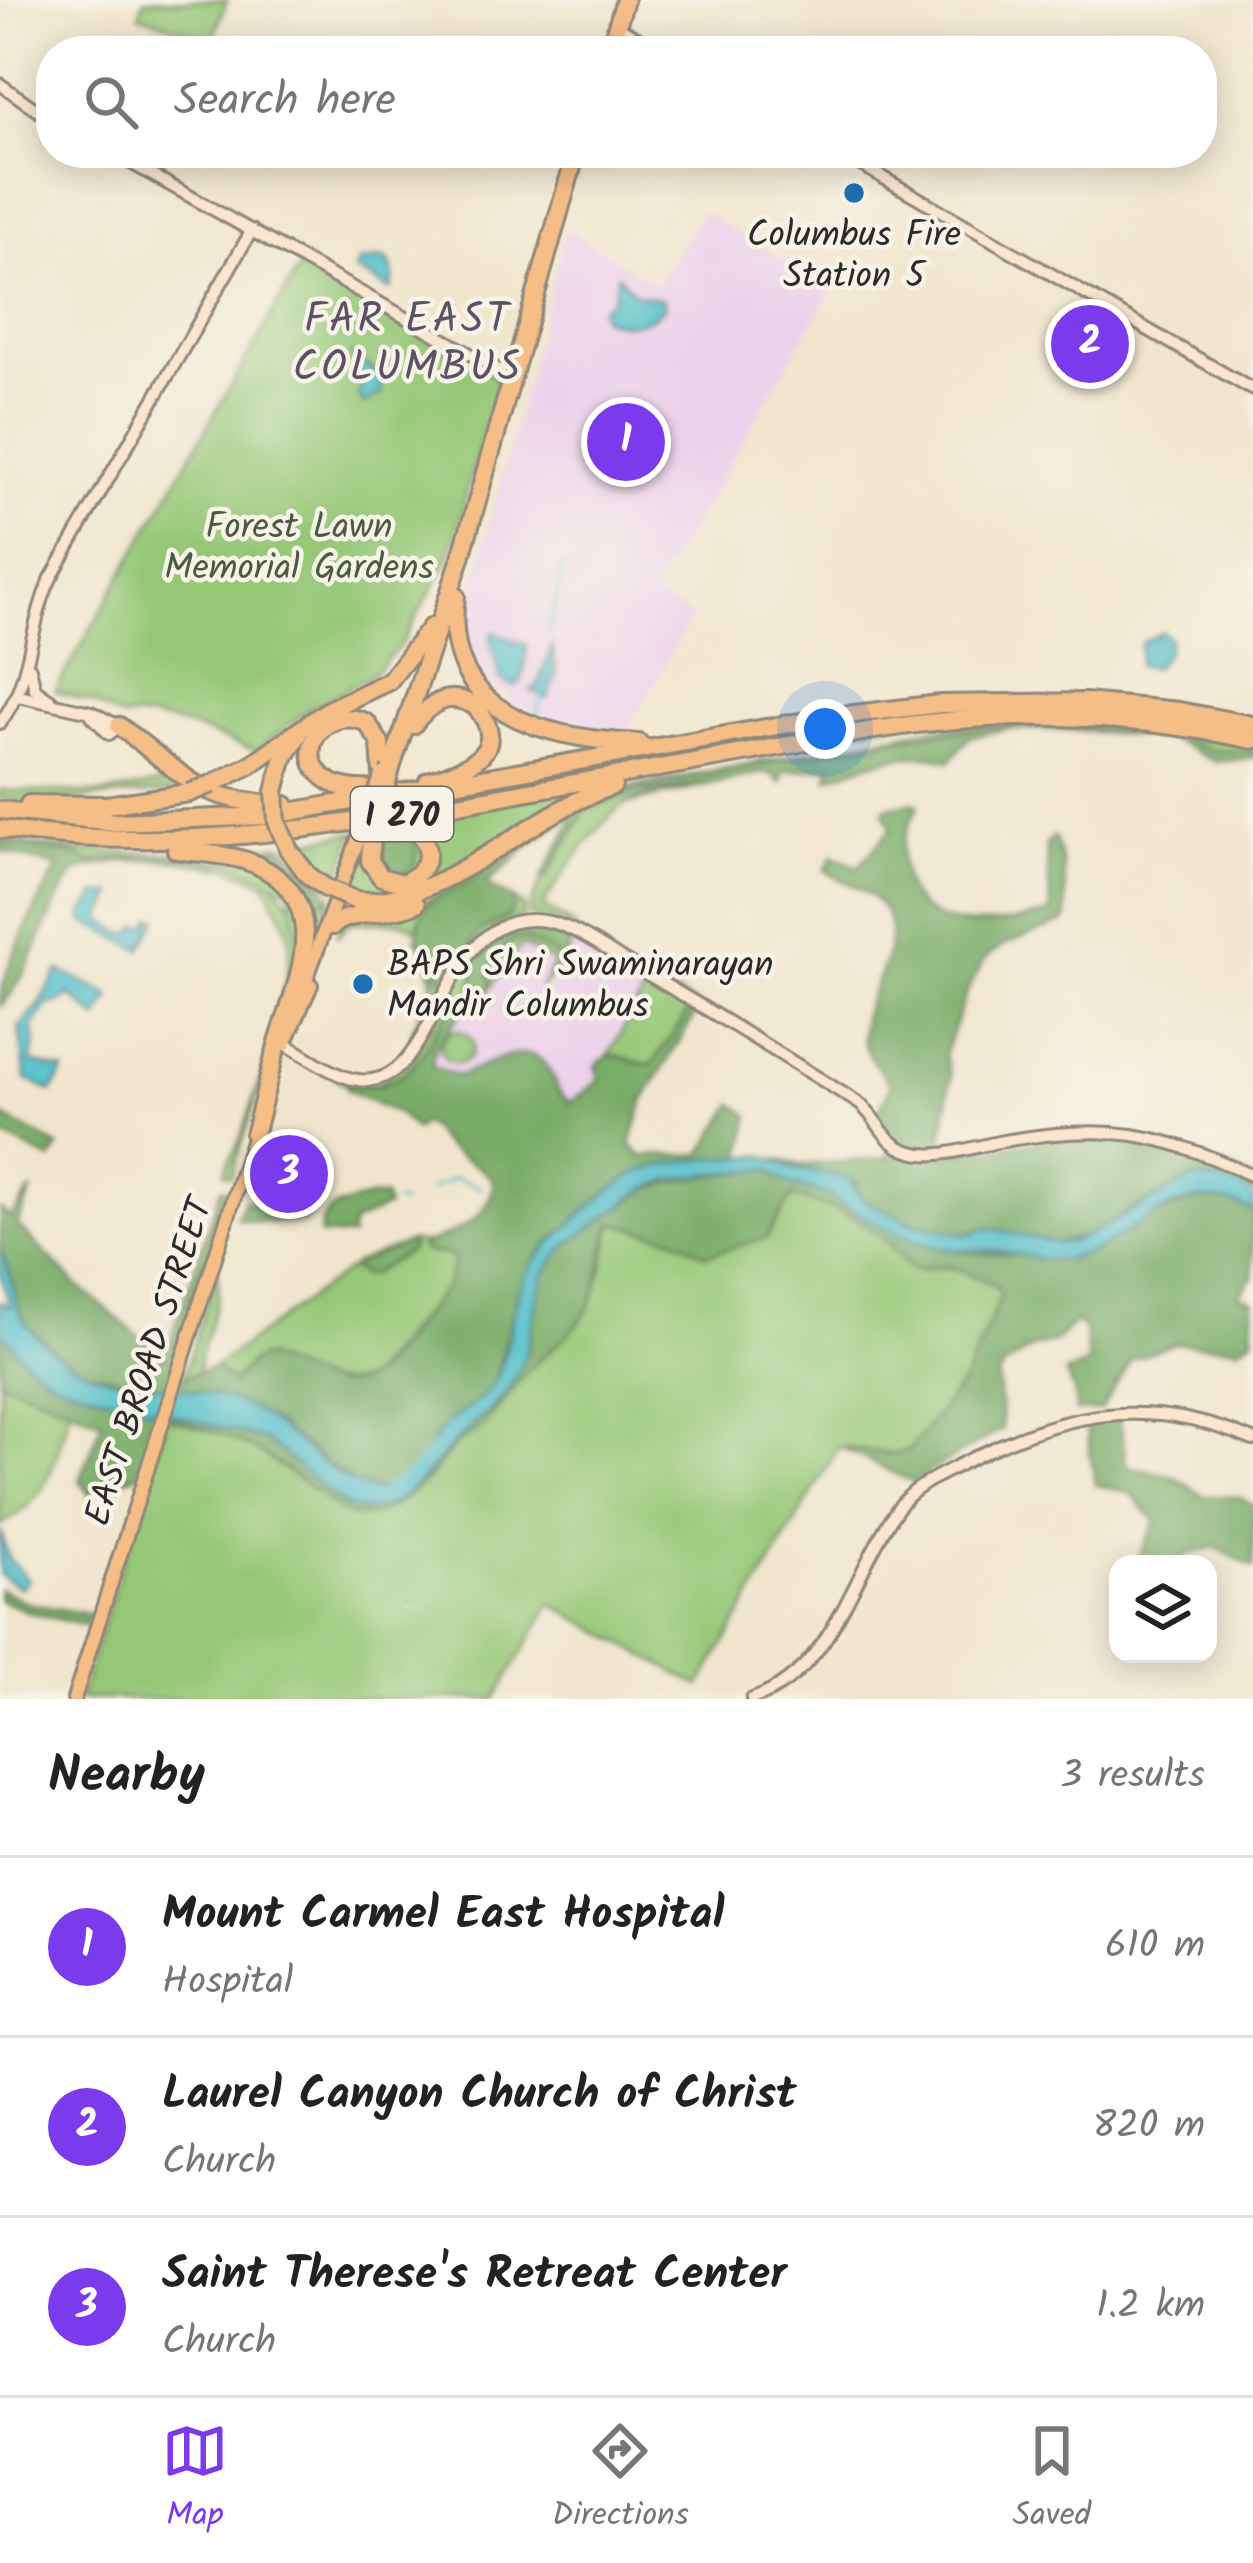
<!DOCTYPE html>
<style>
:root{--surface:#fff;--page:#f2f2f2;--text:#222;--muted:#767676;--line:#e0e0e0;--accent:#7c3aed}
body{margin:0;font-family:Kalam,sans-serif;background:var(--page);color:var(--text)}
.controls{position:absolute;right:36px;bottom:36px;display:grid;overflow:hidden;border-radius:24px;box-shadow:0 6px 30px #0003}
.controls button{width:108px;height:108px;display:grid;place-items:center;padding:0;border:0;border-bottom:3px solid var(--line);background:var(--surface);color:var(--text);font:60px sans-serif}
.you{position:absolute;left:825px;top:729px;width:42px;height:42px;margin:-30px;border:9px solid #fff;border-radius:50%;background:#1a73e8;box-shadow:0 0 0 18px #1a73e833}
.badge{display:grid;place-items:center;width:78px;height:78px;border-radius:50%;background:var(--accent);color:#fff;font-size:39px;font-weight:700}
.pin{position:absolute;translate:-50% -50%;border:6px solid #fff;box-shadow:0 3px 12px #0006}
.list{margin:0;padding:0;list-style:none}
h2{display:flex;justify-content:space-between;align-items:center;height:156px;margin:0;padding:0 48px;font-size:51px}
h2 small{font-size:39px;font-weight:400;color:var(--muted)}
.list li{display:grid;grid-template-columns:78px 1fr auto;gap:36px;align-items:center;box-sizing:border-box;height:180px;padding:0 48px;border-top:3px solid var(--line)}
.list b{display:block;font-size:45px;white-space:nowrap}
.list p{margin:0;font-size:39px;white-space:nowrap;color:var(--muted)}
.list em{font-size:39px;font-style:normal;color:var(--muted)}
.icon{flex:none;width:66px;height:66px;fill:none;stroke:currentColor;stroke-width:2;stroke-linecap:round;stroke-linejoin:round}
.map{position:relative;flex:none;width:1253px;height:1699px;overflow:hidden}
.search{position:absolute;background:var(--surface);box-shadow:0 6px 30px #0003;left:36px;right:36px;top:36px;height:132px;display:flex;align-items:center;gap:30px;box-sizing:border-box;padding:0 42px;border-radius:48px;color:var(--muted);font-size:45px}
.sheet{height:696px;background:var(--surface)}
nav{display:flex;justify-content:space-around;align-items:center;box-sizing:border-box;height:168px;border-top:3px solid var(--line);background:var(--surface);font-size:33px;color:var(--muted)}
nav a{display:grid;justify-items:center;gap:6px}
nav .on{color:var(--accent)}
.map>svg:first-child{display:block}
</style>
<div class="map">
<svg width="1253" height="1699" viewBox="0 0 1253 1699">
<rect width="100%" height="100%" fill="#f7f3e8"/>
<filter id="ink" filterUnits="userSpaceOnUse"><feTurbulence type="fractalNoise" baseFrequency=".00833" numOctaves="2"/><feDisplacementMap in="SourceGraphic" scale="24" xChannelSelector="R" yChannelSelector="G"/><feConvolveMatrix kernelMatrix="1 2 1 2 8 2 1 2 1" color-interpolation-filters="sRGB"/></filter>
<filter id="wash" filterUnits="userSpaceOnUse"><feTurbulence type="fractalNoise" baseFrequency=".004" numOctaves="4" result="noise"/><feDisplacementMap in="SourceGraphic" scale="48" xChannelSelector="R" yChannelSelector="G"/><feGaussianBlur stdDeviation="2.7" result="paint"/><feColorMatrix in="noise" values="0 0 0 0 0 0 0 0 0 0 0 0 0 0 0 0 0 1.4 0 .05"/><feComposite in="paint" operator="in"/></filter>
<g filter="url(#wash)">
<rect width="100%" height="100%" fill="#f1e6cd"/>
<g fill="#ecd1eb">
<path d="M 703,212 L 832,290 L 653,593 L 692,617 L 626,731 L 575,728 L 519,707 L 484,679 L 462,630 L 566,228 L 656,285 Z"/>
<path d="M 577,936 L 651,979 L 608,1056 L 600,1060 L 596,1069 L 598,1081 L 571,1102 L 557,1091 L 488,1062 L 459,1076 L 432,1067 L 434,1051 L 469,1000 L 479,1002 L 516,948 L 520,945 L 552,961 L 553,966 L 525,1020 L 536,1016 Z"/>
</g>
<g fill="#95c777" stroke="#607951" stroke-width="3">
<path d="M 144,0 L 227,0 L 213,40 L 139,15 Z"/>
<path d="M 300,266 L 492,375 L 498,383 L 448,561 L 400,646 L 371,676 L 312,707 L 256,751 C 220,738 159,711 122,719 L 92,702 L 55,691 Z"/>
<path d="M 958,709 L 959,712 L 271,829 L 117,835 L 0,824 L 0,816 L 142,828 L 265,823 L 858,720 Z"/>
<path d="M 1050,721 L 1172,730 L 1253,746 L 1253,752 L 1213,750 L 1176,736 L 1076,727 L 1008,726 L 904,736 L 596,800 L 548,824 L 497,858 L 473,879 L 424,906 L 417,929 L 403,922 L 350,923 L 336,937 L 344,919 L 387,917 L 416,907 L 562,812 L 613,790 L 931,728 Z"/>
<path d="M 119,729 L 182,784 L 182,791 L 42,802 L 0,799 L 0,790 L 106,794 L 169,782 L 115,735 Z"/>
<path d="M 622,779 L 413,893 L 349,894 L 365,848 L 400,822 Z"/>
<path d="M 688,783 L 713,783 C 687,792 656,789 631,801 C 604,813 559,879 543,906 L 578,928 L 530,915 C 530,884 572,844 586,809 L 620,796 Z"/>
<path d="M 355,832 L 335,889 L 320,881 L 289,844 Z"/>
<path d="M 0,840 L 83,851 L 192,854 L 263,871 L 295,907 L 301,961 L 231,1176 L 224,1173 C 227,1160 235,1152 240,1140 C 254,1102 295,972 289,937 C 286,919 274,902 266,885 C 211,853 149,854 88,862 L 75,854 L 0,844 Z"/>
<path d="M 276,845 L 272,852 L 332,897 L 303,968 L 290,890 L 211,851 Z"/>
<path d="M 512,898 L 525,908 L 524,916 L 469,949 L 419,1031 L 412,1031 L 438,970 L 443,971 L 441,983 L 447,980 L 479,932 L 509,917 Z"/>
<path d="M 503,932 L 476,961 L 471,996 C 444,1005 440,1037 423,1056 C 402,1081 366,1097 336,1079 L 375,1083 L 410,1063 L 476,948 Z"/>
<path d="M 519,938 L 564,959 L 560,970 L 556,969 L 540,990 L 553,966 L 552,961 L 521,945 L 492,986 L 490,975 L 505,945 Z"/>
<path d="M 651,979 L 700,1007 L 698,1010 L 691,1008 L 652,1064 C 635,1066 624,1053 608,1056 Z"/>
<circle cx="457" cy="1047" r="16"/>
<path d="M 792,1196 C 824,1204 857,1215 882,1237 C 896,1249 903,1261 918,1271 C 947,1262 983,1270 1002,1295 L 965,1380 L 910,1449 L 894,1455 L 839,1447 L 700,1686 L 551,1604 L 495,1699 L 79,1699 L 168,1418 L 242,1440 L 352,1517 L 370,1515 L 396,1504 L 428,1480 L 456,1444 L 480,1429 L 525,1373 L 580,1322 L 603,1269 L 613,1223 L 675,1238 L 707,1255 L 773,1228 Z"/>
<path d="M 410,1242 L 426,1243 L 425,1252 L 452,1255 L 456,1265 L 445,1288 L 368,1379 C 316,1397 295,1358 251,1362 L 230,1383 L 214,1367 L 353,1266 L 370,1275 L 409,1251 Z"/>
<path d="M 217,1271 C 226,1302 199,1339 198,1373 L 183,1378 Z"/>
<path d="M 0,1380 L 96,1416 L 70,1408 C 55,1459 52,1499 0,1525 Z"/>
</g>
<g fill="#78ac68" stroke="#526c4a" stroke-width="3">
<path d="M 1008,726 L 1176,736 L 1213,750 L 1253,752 L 1253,758 L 1216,762 L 1170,739 L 1071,730 L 1007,729 L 969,737 L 950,761 C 911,747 865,764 828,778 L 831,767 L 784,771 L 781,783 L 772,774 L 761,773 L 624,805 L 649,795 L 712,783 L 640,792 L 586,809 L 546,878 L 542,877 L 572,822 L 571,817 C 539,832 517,860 488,881 L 488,885 L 515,901 L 510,915 L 479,932 L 447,981 L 440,984 L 443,973 L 438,971 L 432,980 L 428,957 L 416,938 L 424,906 L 473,879 L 497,858 L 548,824 L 616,793 L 904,736 Z"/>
<path d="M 915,802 L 919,806 C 906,829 897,850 904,877 C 920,942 1004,926 1051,913 L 1046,844 L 1054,837 L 1063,864 L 1067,917 L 1064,922 L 1005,944 L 985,959 L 968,989 L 944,1055 L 951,1076 L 940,1155 L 1103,1133 L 1182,1151 L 1253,1179 L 1253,1192 L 1221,1181 L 1193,1179 L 1128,1211 L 1093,1234 L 1056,1243 L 990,1228 L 959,1234 L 891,1216 L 862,1199 L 855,1182 C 828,1171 801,1174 775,1159 L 802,1165 L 888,1158 L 891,1138 L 877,1113 L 891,1086 C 883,1073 864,1054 862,1038 C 857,996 913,944 880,905 C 865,887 842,883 825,870 L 833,856 L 858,867 L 891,829 L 884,811 L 886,807 Z"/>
<path d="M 393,829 L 411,835 L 418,848 L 414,866 C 399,877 392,875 378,865 L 376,831 Z"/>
<path d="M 0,844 L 76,854 L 88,862 C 129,857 182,851 222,865 L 219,869 C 179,856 117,858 77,871 C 44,913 36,969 0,1007 C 0,970 39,901 58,867 L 0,851 Z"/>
<path d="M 276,845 L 281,845 L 331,896 L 328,901 L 304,897 L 273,863 L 271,852 Z"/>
<path d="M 523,927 L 554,930 L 571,942 L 569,952 L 562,959 L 522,938 L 505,945 L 490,975 L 492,986 L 480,1002 L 469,1001 L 434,1051 L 432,1067 L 459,1076 C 483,1068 532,1035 549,1071 C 557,1085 557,1095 571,1102 L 599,1081 L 596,1066 C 613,1044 630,1066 652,1064 L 691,1008 L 698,1010 L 644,1100 L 631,1144 L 641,1156 L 702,1154 L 734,1104 L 750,1116 L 743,1156 L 641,1172 L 555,1237 L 536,1258 L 518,1292 L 495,1381 L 484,1398 L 466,1410 L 408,1479 L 382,1490 L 355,1485 L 272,1421 L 179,1390 L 183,1378 L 214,1367 L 233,1383 L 251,1362 L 262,1357 C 300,1367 337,1403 377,1373 L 445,1288 L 455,1260 L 447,1254 L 425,1252 L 421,1247 C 450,1232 493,1223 493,1180 C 480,1163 458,1159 443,1144 C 434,1136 433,1128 422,1123 L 415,1130 L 399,1114 L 349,1091 L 346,1085 C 440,1095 422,1011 471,996 L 476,961 L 503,932 Z"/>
<path d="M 0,1115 L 59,1147 L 51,1160 L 0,1134 Z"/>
<path d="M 768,1169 L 793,1186 L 822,1193 L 859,1215 L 929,1246 L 962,1252 L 1076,1257 L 1155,1215 L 1205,1198 L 1220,1199 L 1253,1211 L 1253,1277 L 1239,1295 L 1253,1300 L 1253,1338 L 1240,1347 L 1175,1343 L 1131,1360 L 1101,1410 L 1076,1412 L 1075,1394 L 1066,1374 L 1088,1364 L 1085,1329 L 1075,1322 L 1055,1342 L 1034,1347 L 1002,1368 L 998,1378 L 1002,1429 L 912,1482 L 840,1447 L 894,1455 L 910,1449 L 965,1380 L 1001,1295 L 993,1284 L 948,1265 L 912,1270 L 884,1238 L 845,1213 L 792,1196 L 766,1238 L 707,1255 L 675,1238 L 613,1223 C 600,1250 604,1283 587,1310 C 573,1334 548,1350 529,1370 C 512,1387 500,1410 482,1427 C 473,1435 461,1439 453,1448 C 426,1477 387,1533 341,1512 C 277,1462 249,1438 168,1418 L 171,1412 L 262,1439 L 283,1451 L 344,1506 L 360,1511 L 380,1506 L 421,1482 L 456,1441 L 497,1406 L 528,1347 L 539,1284 L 557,1255 L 576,1238 L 649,1188 L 697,1177 Z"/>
<path d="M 221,1188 L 228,1190 L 228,1199 L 165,1388 L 74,1368 L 29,1327 L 18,1310 L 10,1272 L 0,1251 L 0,1209 L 10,1218 L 33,1189 L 17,1225 L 78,1286 L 165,1358 Z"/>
<path d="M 373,1197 L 384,1197 L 387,1207 L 352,1224 L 351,1237 L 320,1235 C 320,1203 347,1205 373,1197 Z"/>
<path d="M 244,1201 L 314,1201 L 318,1205 L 304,1222 L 254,1222 L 236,1218 Z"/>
<path d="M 410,1242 L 412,1248 L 409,1251 L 370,1275 L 363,1276 L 354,1269 L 355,1263 Z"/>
<path d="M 0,1331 L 47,1378 L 159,1408 L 139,1474 L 120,1480 L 114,1492 L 99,1488 L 90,1495 L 80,1481 L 102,1421 L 0,1380 Z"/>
<path d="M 1120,1419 L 1126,1463 L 1130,1467 L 1173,1476 L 1204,1496 L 1239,1497 L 1253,1505 L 1253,1567 L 1214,1547 L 1186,1555 L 1175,1564 L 1136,1564 L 1156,1522 L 1132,1494 L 1095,1484 L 1086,1425 L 1088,1421 Z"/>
<path d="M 0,1589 L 31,1604 L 95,1615 L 91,1627 L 32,1613 L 0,1600 Z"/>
</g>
<g fill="#52bfcb" stroke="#3e757b" stroke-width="3">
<path d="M 383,258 C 393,262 396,281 390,290 L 355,270 L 359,262 Z"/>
<path d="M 618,275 L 635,294 L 662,299 L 665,306 C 648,326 625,327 603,318 L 600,309 L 612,299 Z"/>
<path d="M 352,354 L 380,376 L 381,394 L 364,404 L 358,395 L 362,386 Z"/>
<path d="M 494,631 L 527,646 L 522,679 L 514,687 L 501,680 L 490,639 Z"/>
<path d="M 1162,632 L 1170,639 L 1166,653 L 1154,668 L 1138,666 L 1141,643 Z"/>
<path d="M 552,647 L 556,673 L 548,699 L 531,690 L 537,687 Z"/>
<path d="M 98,894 L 114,894 L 102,919 L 122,933 L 133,933 L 138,926 L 148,926 L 153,917 L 158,919 L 141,950 L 83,921 L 83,914 Z"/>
<path d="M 59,970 L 111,996 L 98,1019 L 70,995 L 58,1004 L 49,1003 L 32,1028 L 36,1041 L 31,1062 L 64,1071 L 52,1092 L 26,1079 L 19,1028 L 39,1005 Z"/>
<path d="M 766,1156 L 791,1168 L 849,1178 L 862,1199 L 913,1223 L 967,1235 L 990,1228 L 1056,1243 L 1076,1241 L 1193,1179 L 1221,1181 L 1253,1192 L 1253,1211 C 1168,1171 1134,1249 1064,1259 C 1041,1263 1023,1253 1000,1251 C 978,1249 957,1252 935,1247 C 897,1239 860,1214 826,1195 C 814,1189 803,1190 791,1185 C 783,1182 776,1174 768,1169 C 730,1174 686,1172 650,1187 C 633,1195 620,1208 605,1218 C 587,1231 568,1242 555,1259 C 528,1290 537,1335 519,1371 C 504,1401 482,1417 458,1439 C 430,1466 403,1515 357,1510 C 341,1508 284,1451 262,1439 L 55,1382 L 27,1362 L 0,1331 L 0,1302 L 10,1307 L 0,1272 L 0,1251 C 15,1275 11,1305 29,1327 C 87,1399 160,1374 236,1402 C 282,1418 332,1484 372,1490 C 416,1496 424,1444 449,1422 C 466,1407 485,1401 495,1380 C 511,1347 509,1308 526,1275 C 540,1248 611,1184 640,1172 C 676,1158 727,1157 766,1156 Z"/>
<path d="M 0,1530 L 9,1559 L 28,1579 L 21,1588 L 0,1575 Z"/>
</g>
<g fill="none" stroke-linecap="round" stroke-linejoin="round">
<g stroke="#52bfcb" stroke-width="3">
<path d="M 549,631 L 563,565"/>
<path d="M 536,717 L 542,695"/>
<path d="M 429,1190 L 455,1178 L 481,1188"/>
<path d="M 395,1203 L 402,1203"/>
</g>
<g stroke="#52bfcb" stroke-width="8">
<path d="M 220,1413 L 256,1421 L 292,1448"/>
<path d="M 386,1490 L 411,1473 L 433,1449"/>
</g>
</g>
</g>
<g filter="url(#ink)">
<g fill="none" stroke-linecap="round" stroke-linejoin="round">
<defs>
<g id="secondary">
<path d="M 617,26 L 661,51"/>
<path d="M 0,84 L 51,120"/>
<path d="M 113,153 L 513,378"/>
<path d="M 840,153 L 1253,390"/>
<path d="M 30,668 L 35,689 L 51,700"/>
<path d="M 18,696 L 91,712 L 119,726"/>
<path d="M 92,716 L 109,734 L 119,726"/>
<path d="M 0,723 C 33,680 28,626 51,578 L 252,230"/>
<path d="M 285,1044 C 308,1056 332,1076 358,1080 C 440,1091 436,916 535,920 C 570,921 604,949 633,966 C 710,1010 785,1057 860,1104 C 880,1121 884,1145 912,1152 C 939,1160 976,1146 1003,1141 C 1110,1124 1155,1130 1253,1176"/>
<path d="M 752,1699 C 833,1673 853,1571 898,1508 C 915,1485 941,1475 965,1462 C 1064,1411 1148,1395 1253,1440"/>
</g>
<g id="primary">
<path d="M 301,993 L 357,842"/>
<path d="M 285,1044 L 311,985"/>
<path d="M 74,1699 L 255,1132"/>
</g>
<g id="highway">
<path d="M 609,51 L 625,0"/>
<path d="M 456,596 C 440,715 545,739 639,743"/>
<path d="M 413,725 C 430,702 450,690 476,707 C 513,752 464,770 428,781"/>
<path d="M 119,726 C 188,776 193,801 286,805"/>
<path d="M 391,768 L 460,561 L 576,153"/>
<path d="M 212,784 L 250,765 L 328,710 L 389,681 L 431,627"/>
<path d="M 378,790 C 362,789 343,790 329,781 C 290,757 322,703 367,723 L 380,743 L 382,774"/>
<path d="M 275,792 L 283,760 L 299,734"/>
<path d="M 29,804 L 106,805 L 189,793"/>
<path d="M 0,810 L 115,822 L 267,816 L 828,717 L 940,704 L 1085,702 L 1179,711 L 1253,725"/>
<path d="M 0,829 C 185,856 344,825 524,792 C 641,771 758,751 874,730 C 1002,709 1127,713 1253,740"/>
<path d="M 371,841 L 370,861 L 381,877 L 402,883 C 444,866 430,822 387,824"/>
<path d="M 176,850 C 203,854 233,854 257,865 C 337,903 295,985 277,1046 C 269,1075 262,1106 254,1135"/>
<path d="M 289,850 L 308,875 L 326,888"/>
<path d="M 355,900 C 439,910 528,813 613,786"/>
<path d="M 333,926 C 349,910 389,916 416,904"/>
</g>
</defs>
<use href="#secondary" stroke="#8e887c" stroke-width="16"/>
<use href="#primary" stroke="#8e887c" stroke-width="18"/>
<use href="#highway" stroke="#8e887c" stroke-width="22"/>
<use href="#secondary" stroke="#fbe5cf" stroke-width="10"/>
<use href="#primary" stroke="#f6be87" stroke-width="12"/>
<use href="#highway" stroke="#f6be87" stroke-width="16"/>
<defs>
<path id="primary-bridge" d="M 357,842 L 382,774"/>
<g id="highway-bridge">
<path d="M 275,792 L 277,822 L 289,850"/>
<path d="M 189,793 L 212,784"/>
<path d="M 371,841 L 391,768"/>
<path d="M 326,888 L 355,900"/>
</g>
</defs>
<use href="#primary-bridge" stroke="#8e887c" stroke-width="18" stroke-linecap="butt"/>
<use href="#highway-bridge" stroke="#8e887c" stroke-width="22" stroke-linecap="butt"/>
<use href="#primary-bridge" stroke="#f6be87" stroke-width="12"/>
<use href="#highway-bridge" stroke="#f6be87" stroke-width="16"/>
</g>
</g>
<g fill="#1f6fb2" stroke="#f7f3e8" stroke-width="4.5">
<circle cx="854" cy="193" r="12"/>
<circle cx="363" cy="984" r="12"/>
</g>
<g text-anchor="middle" stroke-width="9" stroke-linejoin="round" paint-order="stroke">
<rect fill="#f7f3e8" stroke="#686764" stroke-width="3" x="351" y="787" width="102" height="54" rx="9"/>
<g font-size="33" font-weight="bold" fill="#2b2b2b">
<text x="402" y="826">I 270</text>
</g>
<g font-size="36" fill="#2b2b2b" stroke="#f7f3e8">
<text x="854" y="246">Columbus Fire<tspan x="854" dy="41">Station 5</tspan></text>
<text x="387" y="976" text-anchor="start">BAPS Shri Swaminarayan<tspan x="387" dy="41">Mandir Columbus</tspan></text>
</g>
<g font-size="36" fill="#4b5a42" stroke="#f7f3e8">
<text x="299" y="538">Forest Lawn<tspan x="299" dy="41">Memorial Gardens</tspan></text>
</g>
<g font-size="36" fill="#2b2b2b" stroke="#f7f3e8">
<text transform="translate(147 1361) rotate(-72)" y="13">EAST BROAD STREET</text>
</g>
<g font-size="42" letter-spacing="3" fill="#5c5263" stroke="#f7f3e8">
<text x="408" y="332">FAR EAST<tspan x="408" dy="48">COLUMBUS</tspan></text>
</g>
</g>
</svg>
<div class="controls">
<button><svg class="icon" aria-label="layers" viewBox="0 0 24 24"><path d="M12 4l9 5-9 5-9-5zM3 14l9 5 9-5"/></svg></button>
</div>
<div class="you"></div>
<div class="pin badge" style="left:626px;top:442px">1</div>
<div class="pin badge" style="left:1090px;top:344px">2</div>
<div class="pin badge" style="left:289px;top:1174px">3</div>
<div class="search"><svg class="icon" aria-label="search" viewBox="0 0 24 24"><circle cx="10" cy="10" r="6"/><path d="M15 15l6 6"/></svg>Search here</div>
</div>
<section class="sheet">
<h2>Nearby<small>3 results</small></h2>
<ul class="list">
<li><span class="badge">1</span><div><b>Mount Carmel East Hospital</b><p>Hospital</p></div><em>610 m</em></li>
<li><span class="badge">2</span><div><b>Laurel Canyon Church of Christ</b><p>Church</p></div><em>820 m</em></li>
<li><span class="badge">3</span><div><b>Saint Therese's Retreat Center</b><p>Church</p></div><em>1.2 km</em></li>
</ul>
</section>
<nav>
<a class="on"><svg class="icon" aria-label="map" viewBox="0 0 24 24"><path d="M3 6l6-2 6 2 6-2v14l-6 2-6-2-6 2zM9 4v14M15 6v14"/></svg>Map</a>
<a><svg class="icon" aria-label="directions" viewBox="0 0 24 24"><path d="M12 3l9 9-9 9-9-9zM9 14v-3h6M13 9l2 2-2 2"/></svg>Directions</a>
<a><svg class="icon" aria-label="saved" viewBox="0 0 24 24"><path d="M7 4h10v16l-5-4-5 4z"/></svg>Saved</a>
</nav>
